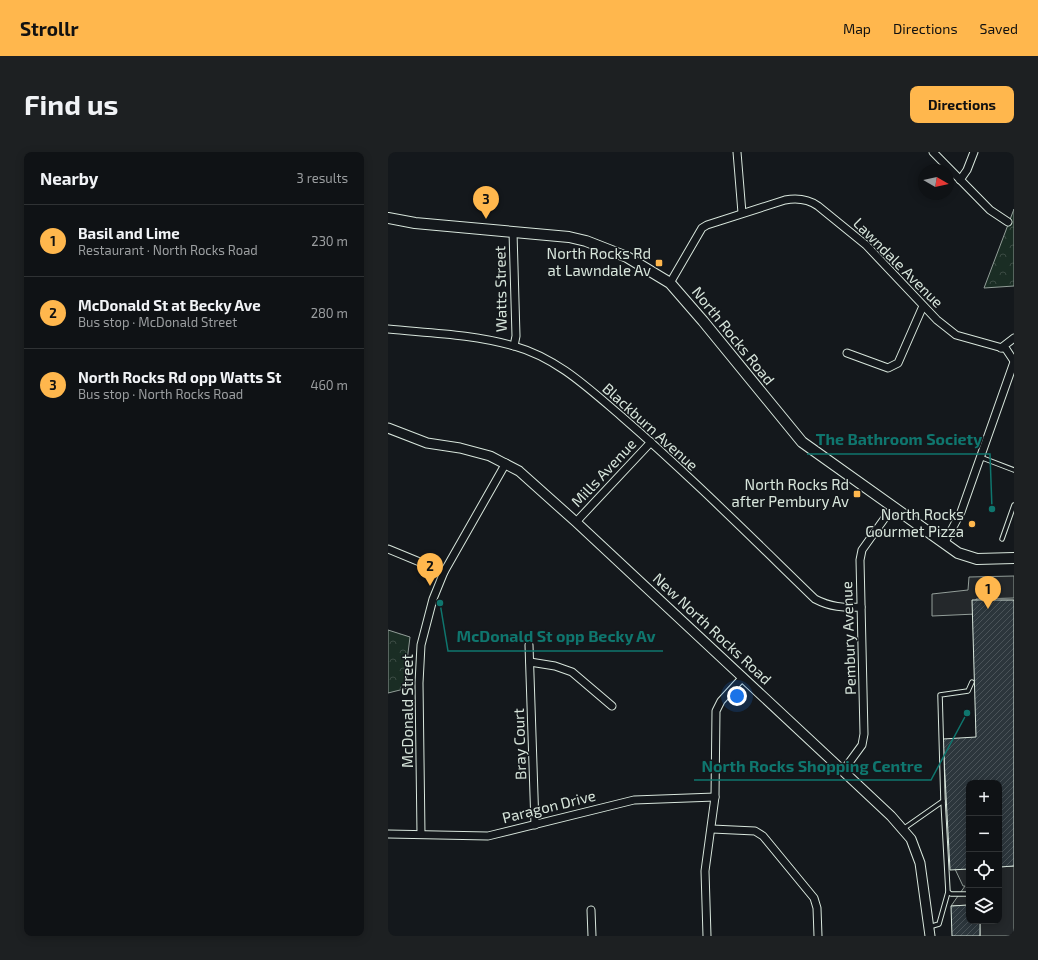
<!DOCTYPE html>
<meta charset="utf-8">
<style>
:root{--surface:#0f1215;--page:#1d2022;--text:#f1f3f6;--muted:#9b9ea0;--line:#2f3234;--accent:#ffb74d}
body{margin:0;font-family:"Exo 2",sans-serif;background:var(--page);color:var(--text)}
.controls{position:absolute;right:12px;bottom:12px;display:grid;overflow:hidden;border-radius:8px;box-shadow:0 2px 10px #0003}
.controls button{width:36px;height:36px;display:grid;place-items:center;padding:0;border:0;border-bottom:1px solid var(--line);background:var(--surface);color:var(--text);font:20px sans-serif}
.compass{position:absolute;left:530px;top:12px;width:36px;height:36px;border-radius:50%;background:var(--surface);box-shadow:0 2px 10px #0003;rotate:99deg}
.you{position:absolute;left:349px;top:544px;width:14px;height:14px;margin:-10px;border:3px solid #fff;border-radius:50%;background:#1a73e8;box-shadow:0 0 0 6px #1a73e833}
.badge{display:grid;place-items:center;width:26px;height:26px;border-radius:50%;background:var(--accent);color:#111;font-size:13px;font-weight:700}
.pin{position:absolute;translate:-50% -33px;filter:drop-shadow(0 1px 2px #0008)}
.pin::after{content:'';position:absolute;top:21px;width:14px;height:12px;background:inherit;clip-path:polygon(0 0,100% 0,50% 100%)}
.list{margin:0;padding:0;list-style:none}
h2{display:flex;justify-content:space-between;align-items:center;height:52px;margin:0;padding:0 16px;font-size:17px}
h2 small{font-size:13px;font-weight:400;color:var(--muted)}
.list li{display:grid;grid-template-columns:26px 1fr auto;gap:12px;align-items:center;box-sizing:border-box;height:72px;padding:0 16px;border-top:1px solid var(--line)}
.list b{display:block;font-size:15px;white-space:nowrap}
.list p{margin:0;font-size:13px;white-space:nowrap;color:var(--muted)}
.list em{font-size:13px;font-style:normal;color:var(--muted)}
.icon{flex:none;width:22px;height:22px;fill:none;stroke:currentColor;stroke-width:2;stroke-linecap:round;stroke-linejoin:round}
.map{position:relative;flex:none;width:626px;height:784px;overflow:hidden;border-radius:8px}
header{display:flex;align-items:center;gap:24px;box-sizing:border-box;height:56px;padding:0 20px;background:var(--accent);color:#111}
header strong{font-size:19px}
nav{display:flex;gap:22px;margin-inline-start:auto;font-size:14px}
.intro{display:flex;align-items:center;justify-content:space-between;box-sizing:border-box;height:96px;padding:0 24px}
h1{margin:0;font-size:28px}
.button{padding:10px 18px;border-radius:8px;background:var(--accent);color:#111;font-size:14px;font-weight:700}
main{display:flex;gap:24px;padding:0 24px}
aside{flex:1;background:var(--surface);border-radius:8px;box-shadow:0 2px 10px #0003}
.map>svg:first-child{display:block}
</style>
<header>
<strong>Strollr</strong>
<nav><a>Map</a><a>Directions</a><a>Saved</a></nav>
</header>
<div class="intro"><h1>Find us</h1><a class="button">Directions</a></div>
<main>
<aside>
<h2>Nearby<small>3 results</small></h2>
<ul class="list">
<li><span class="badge">1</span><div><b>Basil and Lime</b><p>Restaurant · North Rocks Road</p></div><em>230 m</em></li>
<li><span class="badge">2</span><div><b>McDonald St at Becky Ave</b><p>Bus stop · McDonald Street</p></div><em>280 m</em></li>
<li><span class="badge">3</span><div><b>North Rocks Rd opp Watts St</b><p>Bus stop · North Rocks Road</p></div><em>460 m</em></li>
</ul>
</aside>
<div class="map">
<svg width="626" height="784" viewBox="0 0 626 784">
<defs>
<pattern id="forest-crowns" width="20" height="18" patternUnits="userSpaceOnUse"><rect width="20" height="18" fill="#1a2d24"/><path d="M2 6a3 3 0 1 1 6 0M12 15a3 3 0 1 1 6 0" fill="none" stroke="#3b4b43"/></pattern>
<pattern id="building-hatch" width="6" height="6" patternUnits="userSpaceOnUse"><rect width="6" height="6" fill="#2c363c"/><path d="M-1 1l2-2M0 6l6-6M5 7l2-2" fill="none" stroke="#4a5358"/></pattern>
</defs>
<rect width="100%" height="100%" fill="#14181c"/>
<g fill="url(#forest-crowns)" stroke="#939e99">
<path d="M 626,57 L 626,134 L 596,136 Z"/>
<path d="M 0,478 L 22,485 L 19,509 L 20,536 L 0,541 Z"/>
</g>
<g fill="#24282b" stroke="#939e99">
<path d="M 626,424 L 626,446 L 588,447 L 588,462 L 544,464 L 544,442 L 580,438 L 581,425 Z"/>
<path d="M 626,714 L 626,784 L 592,784 L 592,769 L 611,769 L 611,715 Z"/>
<path d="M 567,717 L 581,717 L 581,753 L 563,754 L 577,734 L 575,734 Z"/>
</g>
<g fill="url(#building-hatch)" stroke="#d8e6dc">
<path d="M 584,448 L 626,448 L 626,714 L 611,715 L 611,631 L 581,631 L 581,717 L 562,718 L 555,587 L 588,585 Z"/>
<path d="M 581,753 L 581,769 L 592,769 L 592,784 L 564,784 L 563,754 Z"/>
</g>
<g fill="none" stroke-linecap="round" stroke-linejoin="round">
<defs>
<g id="service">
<path d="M 592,305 L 626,318"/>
<path d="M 614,387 L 626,353"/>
<path d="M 555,649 L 552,543 L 580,539 L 584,530"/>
<path d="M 515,677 L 555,649 L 560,740 L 563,742 L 580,742"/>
<path d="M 541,775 L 551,772 L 560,740"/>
</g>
<g id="minor">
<path d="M 349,0 L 354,61"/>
<path d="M 545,0 L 602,58 L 620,70"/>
<path d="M 572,28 L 579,18 L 586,0"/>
<path d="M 125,80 L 128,184 L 126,194"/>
<path d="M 282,131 L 314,76 L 319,73 L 397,48 C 408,46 420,47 430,54 L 478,93 L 549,168 L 568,183 L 618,197 L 626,209"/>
<path d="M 0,177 C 41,181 85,182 126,194 C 169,206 200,236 233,264 C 300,322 363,385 427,447 C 442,455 456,456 473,455"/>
<path d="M 613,196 L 626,186"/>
<path d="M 459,201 L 500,216 L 510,211 L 535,154"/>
<path d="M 188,370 L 263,290"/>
<path d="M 556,392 L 573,360 L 626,210"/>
<path d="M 0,397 L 56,420"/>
<path d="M 141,493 L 147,673"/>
<path d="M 142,510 L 167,514 L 184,520 L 224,554"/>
<path d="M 455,619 L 474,593 L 476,582 L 472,408 L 474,398 L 504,356"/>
<path d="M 324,677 L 367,679 L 375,684 L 426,746 L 429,756 L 430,784"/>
<path d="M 0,682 L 100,684 L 246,648 L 327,645"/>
<path d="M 33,682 L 31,531 L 33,493 L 45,447 L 56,420 L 118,311"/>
<path d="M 203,758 L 204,784"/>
<path d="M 319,784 L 317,719 L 327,645 L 328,559 L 333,549 L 355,525"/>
</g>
<path id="tertiary" d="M 0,276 L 39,291 L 72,296 L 102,304 L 131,319 L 188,370 L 455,619 L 503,664 L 523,687 L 532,711 L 542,784"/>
<path id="secondary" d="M 0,66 L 27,71 L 181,85 L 198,89 L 239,105 L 282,131 L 315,169 L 414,290 L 570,401 L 589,407 L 626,406"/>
</defs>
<use href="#service" stroke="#d8e6dc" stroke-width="5.5"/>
<use href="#minor" stroke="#d8e6dc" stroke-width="9"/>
<use href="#tertiary" stroke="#d8e6dc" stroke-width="11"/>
<use href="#secondary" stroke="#d8e6dc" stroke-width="12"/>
<use href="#service" stroke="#14181c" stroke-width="3.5"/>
<use href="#minor" stroke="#14181c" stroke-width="7"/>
<use href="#tertiary" stroke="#14181c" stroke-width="9"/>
<use href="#secondary" stroke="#14181c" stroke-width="10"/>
</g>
<g fill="#ffb74d" stroke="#14181c" stroke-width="1.5">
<rect x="267" y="107" width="8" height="8" rx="2"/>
<rect x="465" y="338" width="8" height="8" rx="2"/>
<circle cx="584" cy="372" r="4"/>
</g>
<g text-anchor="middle" stroke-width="3" stroke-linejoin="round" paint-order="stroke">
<g font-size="15" fill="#d8e6dc" stroke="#14181c" text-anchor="end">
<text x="263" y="107">North Rocks Rd<tspan x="263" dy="17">at Lawndale Av</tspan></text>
<text x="461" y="338">North Rocks Rd<tspan x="461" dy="17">after Pembury Av</tspan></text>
<text x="576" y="368">North Rocks<tspan x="576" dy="17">Gourmet Pizza</tspan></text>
</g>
<g font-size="15" fill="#d8e6dc" stroke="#14181c">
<text transform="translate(510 111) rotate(45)" y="5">Lawndale Avenue</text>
<text transform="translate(113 137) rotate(-91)" y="5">Watts Street</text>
<text transform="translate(345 184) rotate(51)" y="5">North Rocks Road</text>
<text transform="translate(262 275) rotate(42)" y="5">Blackburn Avenue</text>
<text transform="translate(216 321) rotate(-47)" y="5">Mills Avenue</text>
<text transform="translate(324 477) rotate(43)" y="5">New North Rocks Road</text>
<text transform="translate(461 486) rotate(-92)" y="5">Pembury Avenue</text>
<text transform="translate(20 559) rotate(-90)" y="5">McDonald Street</text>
<text transform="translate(132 592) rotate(-92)" y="5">Bray Court</text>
<text transform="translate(161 655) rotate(-14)" y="5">Paragon Drive</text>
</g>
</g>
<path fill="none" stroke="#0f766e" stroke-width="1.5" d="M604 357L602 302H419M52 451L60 499H275M579 561L543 628H306"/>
<g fill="#0f766e" stroke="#14181c" stroke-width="1.5">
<circle cx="604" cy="357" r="4"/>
<circle cx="52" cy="451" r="4"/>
<circle cx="579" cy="561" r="4"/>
</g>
<g font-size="16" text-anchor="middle" font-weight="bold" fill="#0f766e" stroke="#14181c" stroke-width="3" stroke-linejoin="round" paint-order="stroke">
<text x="511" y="293">The Bathroom Society</text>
<text x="168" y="490">McDonald St opp Becky Av</text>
<text x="424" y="620">North Rocks Shopping Centre</text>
</g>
</svg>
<div class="controls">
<button>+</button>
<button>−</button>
<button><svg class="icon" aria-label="locate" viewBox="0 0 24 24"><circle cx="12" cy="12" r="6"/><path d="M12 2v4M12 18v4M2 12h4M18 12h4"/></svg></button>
<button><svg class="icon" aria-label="layers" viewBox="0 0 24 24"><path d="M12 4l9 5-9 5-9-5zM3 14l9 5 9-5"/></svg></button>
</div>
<svg class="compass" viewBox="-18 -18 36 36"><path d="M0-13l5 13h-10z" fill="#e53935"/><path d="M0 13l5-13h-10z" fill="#9b9ea0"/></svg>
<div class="you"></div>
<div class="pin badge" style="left:600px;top:457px">1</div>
<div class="pin badge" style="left:42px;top:434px">2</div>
<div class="pin badge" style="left:98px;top:67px">3</div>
</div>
</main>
